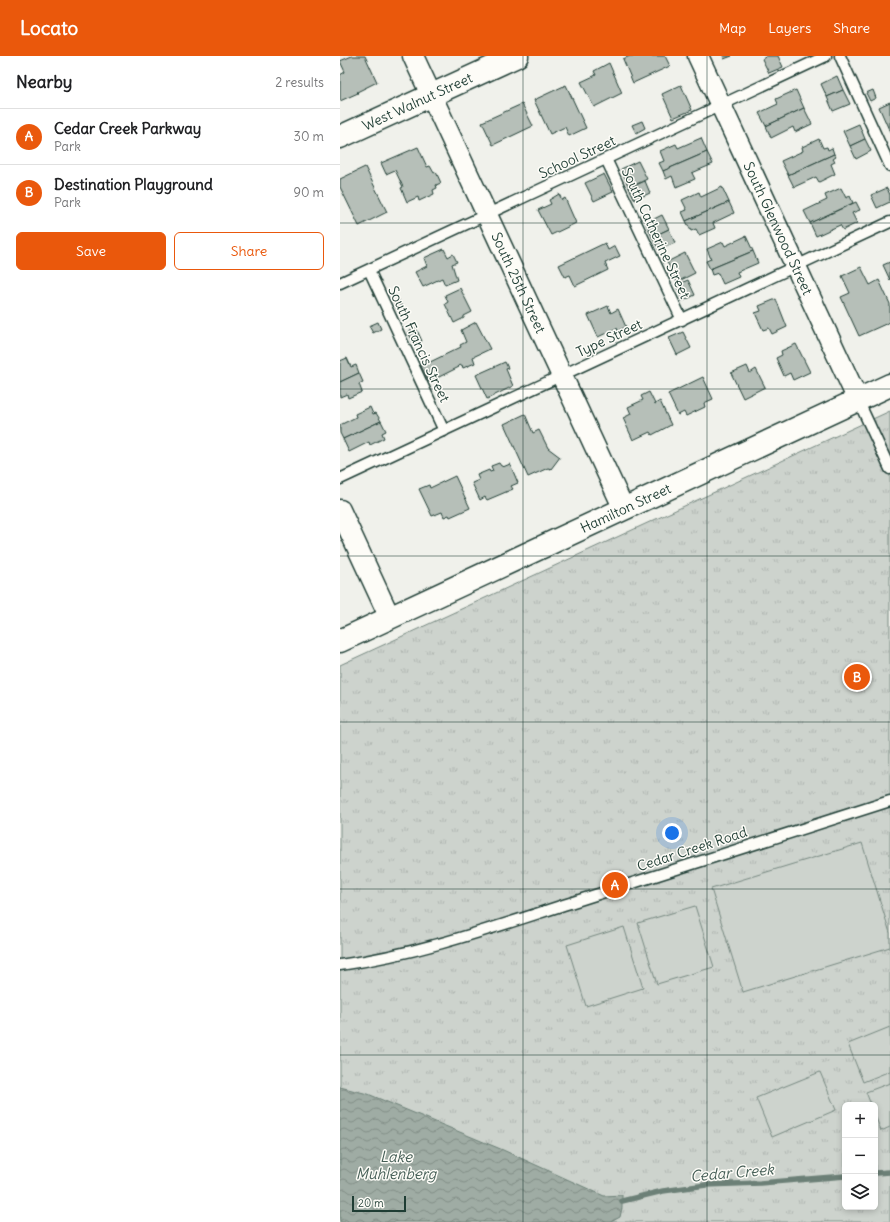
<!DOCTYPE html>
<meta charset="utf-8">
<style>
:root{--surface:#fff;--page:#f2f2f2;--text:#202124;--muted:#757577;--line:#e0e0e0;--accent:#ea580c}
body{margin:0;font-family:Delius,sans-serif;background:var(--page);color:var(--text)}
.controls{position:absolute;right:12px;bottom:12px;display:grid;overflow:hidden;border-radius:6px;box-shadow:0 2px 6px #0003}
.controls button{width:36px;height:36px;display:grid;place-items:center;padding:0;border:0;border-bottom:1px solid var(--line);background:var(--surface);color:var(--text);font:20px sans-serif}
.scale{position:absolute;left:12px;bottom:10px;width:54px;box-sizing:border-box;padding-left:4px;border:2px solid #1f3d34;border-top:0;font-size:11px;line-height:14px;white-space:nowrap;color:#1f3d34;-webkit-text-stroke:3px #fdfcf7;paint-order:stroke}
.you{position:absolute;left:332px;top:777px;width:14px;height:14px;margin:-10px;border:3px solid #fff;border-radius:50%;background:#1a73e8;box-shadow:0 0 0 6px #1a73e833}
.badge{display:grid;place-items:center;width:26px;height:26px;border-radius:50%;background:var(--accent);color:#fff;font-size:13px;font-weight:700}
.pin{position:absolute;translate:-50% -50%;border:2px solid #fff;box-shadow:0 1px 4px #0006}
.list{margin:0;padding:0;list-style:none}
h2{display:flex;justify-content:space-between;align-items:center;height:52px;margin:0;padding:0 16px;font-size:17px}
h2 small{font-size:13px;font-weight:400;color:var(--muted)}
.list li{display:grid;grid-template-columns:26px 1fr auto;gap:12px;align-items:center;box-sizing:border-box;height:56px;padding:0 16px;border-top:1px solid var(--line)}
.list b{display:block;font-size:15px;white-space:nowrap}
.list p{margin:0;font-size:13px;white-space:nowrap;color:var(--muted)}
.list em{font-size:13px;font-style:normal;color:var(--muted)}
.actions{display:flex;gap:8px;padding:12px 16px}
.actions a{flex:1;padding:9px 0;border:1px solid var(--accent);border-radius:6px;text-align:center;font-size:14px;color:var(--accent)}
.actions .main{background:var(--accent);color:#fff}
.icon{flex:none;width:22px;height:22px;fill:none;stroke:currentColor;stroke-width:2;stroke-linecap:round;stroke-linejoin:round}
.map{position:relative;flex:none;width:550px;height:1166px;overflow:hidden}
header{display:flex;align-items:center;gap:24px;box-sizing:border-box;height:56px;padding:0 20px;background:var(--accent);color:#fff}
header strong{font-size:19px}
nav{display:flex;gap:22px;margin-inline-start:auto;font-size:14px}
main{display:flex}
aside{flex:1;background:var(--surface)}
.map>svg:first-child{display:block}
</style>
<header>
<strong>Locato</strong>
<nav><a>Map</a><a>Layers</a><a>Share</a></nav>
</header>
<main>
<aside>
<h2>Nearby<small>2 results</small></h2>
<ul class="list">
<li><span class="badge">A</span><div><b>Cedar Creek Parkway</b><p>Park</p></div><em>30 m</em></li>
<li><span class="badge">B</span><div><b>Destination Playground</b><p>Park</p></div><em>90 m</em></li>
</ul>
<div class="actions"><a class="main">Save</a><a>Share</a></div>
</aside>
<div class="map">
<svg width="550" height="1166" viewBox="0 0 550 1166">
<defs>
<pattern id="park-tufts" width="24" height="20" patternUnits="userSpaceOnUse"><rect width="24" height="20" fill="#cdd3cd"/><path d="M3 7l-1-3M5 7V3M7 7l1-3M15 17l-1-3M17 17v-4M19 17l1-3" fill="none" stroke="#b0b6b1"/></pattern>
<pattern id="water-waves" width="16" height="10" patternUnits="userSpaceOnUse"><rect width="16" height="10" fill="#9faca4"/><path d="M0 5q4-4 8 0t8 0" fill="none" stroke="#818d86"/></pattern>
</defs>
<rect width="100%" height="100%" fill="#f0f1eb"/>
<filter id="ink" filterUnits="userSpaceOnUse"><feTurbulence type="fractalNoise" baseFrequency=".025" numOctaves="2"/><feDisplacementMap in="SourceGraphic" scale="8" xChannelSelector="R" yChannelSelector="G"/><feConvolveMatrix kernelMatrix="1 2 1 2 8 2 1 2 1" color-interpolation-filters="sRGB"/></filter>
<g filter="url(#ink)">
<path fill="url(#park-tufts)" stroke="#768880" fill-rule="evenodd" d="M 550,355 L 550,1166 L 0,1166 L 0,609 ZM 505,1049 L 535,1049 L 535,1151 L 505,1151 Z"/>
<g fill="#cdd3cd" stroke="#768880">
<path d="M 522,787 L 550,877 L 550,891 L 403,936 L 371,833 Z"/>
<path d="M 355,850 L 374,911 L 317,928 L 298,867 Z"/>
<path d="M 284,871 L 303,932 L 246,950 L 227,889 Z"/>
<path d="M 550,971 L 550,1015 L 523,1026 L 508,988 Z"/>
<path d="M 480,1016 L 496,1054 L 432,1081 L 416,1042 Z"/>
<path d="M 550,1027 L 550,1071 L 541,1075 L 535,1059 L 535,1049 L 531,1049 L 526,1036 Z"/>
</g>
<path fill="url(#water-waves)" stroke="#6c8077" d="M 0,1031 L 28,1038 L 163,1094 L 264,1140 L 282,1139 L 282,1152 L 280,1161 L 271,1166 L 0,1166 Z"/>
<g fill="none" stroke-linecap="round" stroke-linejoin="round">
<g stroke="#6c8077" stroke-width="5.5">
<path d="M 535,1117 L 550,1116"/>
<path d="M 282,1145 L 323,1135 L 366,1129 L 420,1127 L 505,1120"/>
</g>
</g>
<g fill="#b6bfb8" stroke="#1f3d34">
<path d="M 12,0 L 25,0 L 37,26 L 17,36 L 18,37 L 0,45 L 0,19 L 5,16 L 0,5 Z"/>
<path d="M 290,0 L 325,0 L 330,10 L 293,27 L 283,3 Z"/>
<path d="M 383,0 L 392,0 L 384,3 Z"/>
<path d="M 427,0 L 438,0 L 443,11 L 429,17 L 422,3 Z"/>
<path d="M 269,7 L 282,37 L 254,51 L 241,26 L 256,19 L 254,15 Z"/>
<path d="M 497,20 L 503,34 L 487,41 L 481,28 Z"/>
<path d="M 226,29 L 246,72 L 229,80 L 225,71 L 210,78 L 194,44 Z"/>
<path d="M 341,29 L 352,54 L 333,62 L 322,38 Z"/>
<path d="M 456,34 L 464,52 L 426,70 L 419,57 L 438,48 L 436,43 Z"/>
<path d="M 503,34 L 510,48 L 493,55 L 487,41 Z"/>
<path d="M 533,34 L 536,42 L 530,45 L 526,37 Z"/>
<path d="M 550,46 L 550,76 L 539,51 Z"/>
<path d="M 182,48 L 193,70 L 153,89 L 142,66 Z"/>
<path d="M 464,52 L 472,68 L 455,76 L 453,71 L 431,82 L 426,70 Z"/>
<path d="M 302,65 L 305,72 L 296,77 L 292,69 Z"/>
<path d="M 519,68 L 525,83 L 510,90 L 503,75 Z"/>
<path d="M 361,82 L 367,96 L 323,115 L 319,107 L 324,105 L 320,95 L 336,88 L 338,92 Z"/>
<path d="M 479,83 L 483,92 L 487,91 L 488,94 L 492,92 L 494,98 L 448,119 L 441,105 L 463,95 L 462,91 Z"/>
<path d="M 525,83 L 531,95 L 516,103 L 510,90 Z"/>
<path d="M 78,91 L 87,111 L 90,110 L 94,117 L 96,116 L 101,127 L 96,129 L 97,132 L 93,134 L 94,138 L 79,145 L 78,141 L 67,146 L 61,132 L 63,131 L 55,114 L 46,118 L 41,107 Z"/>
<path d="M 367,96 L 373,108 L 352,117 L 355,123 L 336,131 L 332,120 L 326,123 L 323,115 Z"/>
<path d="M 494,98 L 496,101 L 493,103 L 495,106 L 491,108 L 495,118 L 479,126 L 476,121 L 454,131 L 448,119 Z"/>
<path d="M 298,105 L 307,123 L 289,132 L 281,113 Z"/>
<path d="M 25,111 L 47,156 L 19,170 L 0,131 L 0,123 Z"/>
<path d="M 264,118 L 273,136 L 254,145 L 245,127 Z"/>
<path d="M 305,125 L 310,137 L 295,144 L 289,132 Z"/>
<path d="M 382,131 L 389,146 L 346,165 L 342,156 L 347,154 L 342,144 L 359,136 L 361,141 Z"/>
<path d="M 501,132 L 506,142 L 510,140 L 513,147 L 470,167 L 464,155 L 487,144 L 485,139 Z"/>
<path d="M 547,132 L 550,139 L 550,146 L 537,152 L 531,139 Z"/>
<path d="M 219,138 L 222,144 L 225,142 L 236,167 L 211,179 L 198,154 L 211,148 L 209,144 Z"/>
<path d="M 389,146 L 394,157 L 373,167 L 375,172 L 359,179 L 356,173 L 351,175 L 346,165 Z"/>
<path d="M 516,146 L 520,154 L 512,157 L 517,167 L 503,174 L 500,169 L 476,180 L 470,167 Z"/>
<path d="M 322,159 L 329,173 L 312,181 L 306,167 Z"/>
<path d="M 329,173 L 335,187 L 319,194 L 312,181 Z"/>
<path d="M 406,180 L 413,195 L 370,213 L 366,205 L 371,203 L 367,193 L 383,186 L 385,190 Z"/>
<path d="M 265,187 L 268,194 L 275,190 L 280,200 L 265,207 L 268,214 L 235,230 L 230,219 L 225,221 L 219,209 Z"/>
<path d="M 104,193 L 108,201 L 113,198 L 117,206 L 112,208 L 117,224 L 105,229 L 102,222 L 83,231 L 75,216 L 87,210 L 84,202 Z"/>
<path d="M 413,195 L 418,207 L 397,216 L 399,221 L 383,228 L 378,217 L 372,219 L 370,213 Z"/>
<path d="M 345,197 L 355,217 L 337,226 L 327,206 Z"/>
<path d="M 550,206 L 550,224 L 543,209 Z"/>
<path d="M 521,211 L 530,229 L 539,224 L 550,248 L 550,266 L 519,280 L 501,241 L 510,237 L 502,220 Z"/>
<path d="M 348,224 L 355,239 L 343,245 L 336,229 Z"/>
<path d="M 120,232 L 132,256 L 124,260 L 124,262 L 114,267 L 105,248 L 108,246 L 105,239 Z"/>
<path d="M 436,243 L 447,271 L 432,278 L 429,272 L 423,274 L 415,257 L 421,255 L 419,250 Z"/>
<path d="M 59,244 L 62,252 L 57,254 L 54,246 Z"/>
<path d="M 268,250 L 271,257 L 278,253 L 286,271 L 278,275 L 277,272 L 258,281 L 248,259 Z"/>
<path d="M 38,266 L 41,273 L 33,277 L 29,270 Z"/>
<path d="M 136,266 L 150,293 L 133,301 L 135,307 L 123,312 L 122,309 L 118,310 L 119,311 L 89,326 L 81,310 L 83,309 L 81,306 L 86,304 L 88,307 L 121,291 L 120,289 L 126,286 L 121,274 Z"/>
<path d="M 76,272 L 82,285 L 74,288 L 68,276 Z"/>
<path d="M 343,276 L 351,292 L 337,299 L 329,282 Z"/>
<path d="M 456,288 L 470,316 L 453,324 L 450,317 L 444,320 L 436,302 L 442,299 L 441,295 Z"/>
<path d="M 7,302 L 11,311 L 16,309 L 19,317 L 0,326 L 0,305 Z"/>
<path d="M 165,306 L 168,312 L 166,313 L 173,330 L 147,343 L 136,319 Z"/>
<path d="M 407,310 L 410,317 L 416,313 L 425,331 L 403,342 L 391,317 Z"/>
<path d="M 19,317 L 23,326 L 19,328 L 22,336 L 8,342 L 7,338 L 0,341 L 0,326 Z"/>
<path d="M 363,321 L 373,343 L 364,347 L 365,351 L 346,360 L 344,356 L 338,359 L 328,338 Z"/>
<path d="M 309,336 L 315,348 L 320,345 L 331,369 L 312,379 L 310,376 L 293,384 L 283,362 L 291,358 L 288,351 L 303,344 L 301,340 Z"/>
<path d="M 30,351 L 33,358 L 36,357 L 41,365 L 3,383 L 0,377 L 0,369 L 16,361 L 15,358 Z"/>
<path d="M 185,358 L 193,377 L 199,374 L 208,392 L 220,401 L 211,413 L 208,412 L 188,421 L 164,368 Z"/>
<path d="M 41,365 L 46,375 L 42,377 L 44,382 L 30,389 L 29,386 L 9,396 L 3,383 Z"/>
<path d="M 159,407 L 161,410 L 162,410 L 163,411 L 170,408 L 178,427 L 171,430 L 173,433 L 147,444 L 145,441 L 140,444 L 132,427 L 139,424 L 137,419 L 149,414 L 150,416 L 153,415 L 151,410 Z"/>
<path d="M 115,420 L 130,452 L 110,461 L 109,459 L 104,461 L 102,456 L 92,460 L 79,433 L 89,429 L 90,432 Z"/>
</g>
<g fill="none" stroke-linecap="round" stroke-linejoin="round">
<defs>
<g id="service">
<path d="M 500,0 L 550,110"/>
<path d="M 266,103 L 342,264"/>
<path d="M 29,214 L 104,375"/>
<path d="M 0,227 L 486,0"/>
<path d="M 518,344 L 550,413"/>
<path d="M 0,423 L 550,166"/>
<path d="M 0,909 C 79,898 155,871 230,847 C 337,813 443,779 550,745"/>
</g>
<g id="minor">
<path id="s1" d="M 73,0 L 284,453"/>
<path id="s2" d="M 358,0 L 518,344"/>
<path d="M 0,454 L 50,562"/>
</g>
<g id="tertiary">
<path id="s3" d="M 0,81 L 177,0"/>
</g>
<g id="primary">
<path id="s4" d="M 0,585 L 550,329"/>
</g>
</defs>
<use href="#service" stroke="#1f3d34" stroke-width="13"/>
<use href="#minor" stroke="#1f3d34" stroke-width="23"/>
<use href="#tertiary" stroke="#1f3d34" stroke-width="25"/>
<use href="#primary" stroke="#1f3d34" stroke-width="25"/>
<use href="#service" stroke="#fdfcf7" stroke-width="10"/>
<use href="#minor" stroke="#fdfcf7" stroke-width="20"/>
<use href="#tertiary" stroke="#fdfcf7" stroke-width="22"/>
<use href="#primary" stroke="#fdfcf7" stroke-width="22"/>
</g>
</g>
<path fill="none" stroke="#1f3d34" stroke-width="1" stroke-opacity="0.55" d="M 183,0 L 183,1166M 367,0 L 367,1166M 0,167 L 550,167M 0,333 L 550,333M 0,500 L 550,500M 0,666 L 550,666M 0,833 L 550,833M 0,999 L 550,999"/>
<g text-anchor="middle" stroke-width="3" stroke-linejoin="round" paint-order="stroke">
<g font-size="14" fill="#1f3d34" stroke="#fdfcf7">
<text dy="5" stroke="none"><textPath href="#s3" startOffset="85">West Walnut Street</textPath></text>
<text transform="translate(237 101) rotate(-25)" y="5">School Street</text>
<text dy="5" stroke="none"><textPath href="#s2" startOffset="190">South Glenwood Street</textPath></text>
<text transform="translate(316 177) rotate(65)" y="5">South Catherine Street</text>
<text dy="5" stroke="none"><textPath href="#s1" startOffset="250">South 25th Street</textPath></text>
<text transform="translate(269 282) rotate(-25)" y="5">Type Street</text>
<text transform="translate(79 288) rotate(65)" y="5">South Francis Street</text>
<text dy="5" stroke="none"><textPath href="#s4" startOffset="315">Hamilton Street</textPath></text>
<text transform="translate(352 793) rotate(-18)" y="5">Cedar Creek Road</text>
</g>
<g font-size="15" font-style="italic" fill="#455e56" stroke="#fdfcf7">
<text x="56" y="1106">Lake<tspan x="56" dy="17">Muhlenberg</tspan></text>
<text transform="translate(392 1117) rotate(-5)" y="5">Cedar Creek</text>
</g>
</g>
</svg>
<div class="controls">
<button>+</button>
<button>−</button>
<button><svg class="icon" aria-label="layers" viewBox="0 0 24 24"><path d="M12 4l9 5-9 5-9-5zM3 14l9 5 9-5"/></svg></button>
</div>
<div class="scale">20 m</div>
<div class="you"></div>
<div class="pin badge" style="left:275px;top:829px">A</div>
<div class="pin badge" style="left:517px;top:621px">B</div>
</div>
</main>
